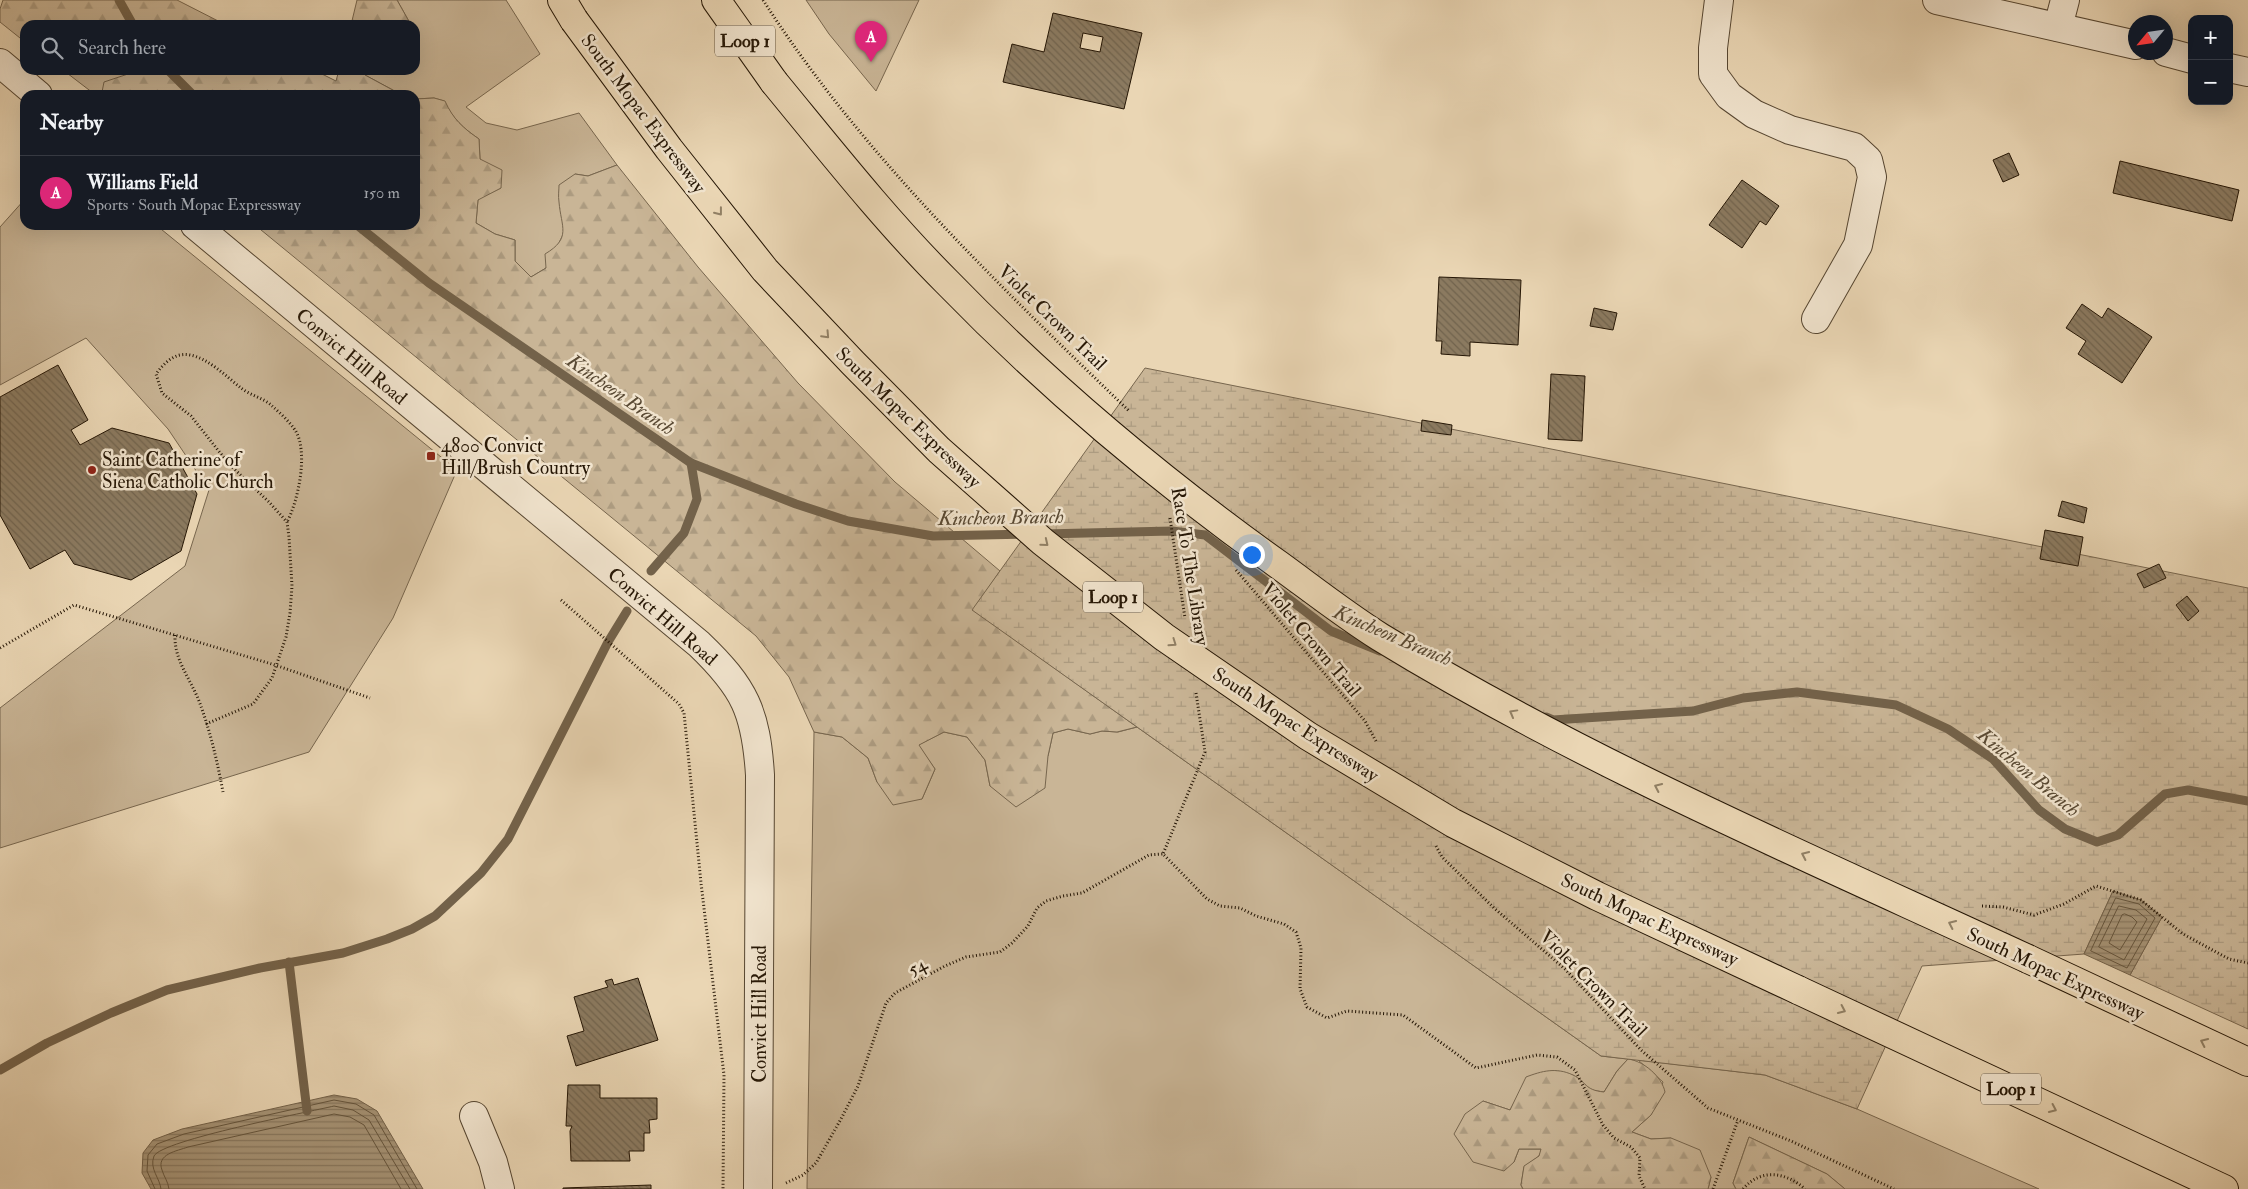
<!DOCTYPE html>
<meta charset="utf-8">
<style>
:root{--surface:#171b24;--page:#242831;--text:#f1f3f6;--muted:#9ea1a6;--line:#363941;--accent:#db2777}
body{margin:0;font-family:"IM FELL Double Pica",serif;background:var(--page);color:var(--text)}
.controls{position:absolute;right:15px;top:15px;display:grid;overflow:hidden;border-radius:10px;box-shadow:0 5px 20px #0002}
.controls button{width:45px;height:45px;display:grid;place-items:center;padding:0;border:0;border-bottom:1px solid var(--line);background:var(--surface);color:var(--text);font:25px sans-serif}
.compass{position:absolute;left:2128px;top:15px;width:45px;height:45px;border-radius:50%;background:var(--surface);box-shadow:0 5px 20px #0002;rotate:241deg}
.you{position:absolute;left:1251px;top:554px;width:18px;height:18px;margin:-12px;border:4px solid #fff;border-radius:50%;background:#1a73e8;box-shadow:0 0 0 8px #1a73e833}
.badge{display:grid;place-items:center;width:32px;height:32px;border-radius:50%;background:var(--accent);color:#fff;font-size:16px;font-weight:700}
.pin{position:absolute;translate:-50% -41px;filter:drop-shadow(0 1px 2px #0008)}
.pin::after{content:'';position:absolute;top:26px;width:18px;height:15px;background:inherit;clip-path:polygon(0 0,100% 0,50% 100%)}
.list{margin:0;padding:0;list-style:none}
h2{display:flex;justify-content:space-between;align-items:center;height:65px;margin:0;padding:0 20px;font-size:21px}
h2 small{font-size:16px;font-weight:400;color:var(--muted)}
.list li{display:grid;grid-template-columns:32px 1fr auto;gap:15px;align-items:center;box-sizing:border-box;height:75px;padding:0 20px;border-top:1px solid var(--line)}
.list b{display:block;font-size:19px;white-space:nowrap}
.list p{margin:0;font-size:16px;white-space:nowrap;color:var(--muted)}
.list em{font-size:16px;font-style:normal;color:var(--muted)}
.icon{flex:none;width:28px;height:28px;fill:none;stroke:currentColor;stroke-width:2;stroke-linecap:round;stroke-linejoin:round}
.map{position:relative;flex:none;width:2248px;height:1189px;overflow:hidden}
.search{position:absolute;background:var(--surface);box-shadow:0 5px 20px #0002;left:20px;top:20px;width:400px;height:55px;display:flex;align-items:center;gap:12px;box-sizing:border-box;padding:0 18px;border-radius:15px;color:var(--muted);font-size:19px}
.panel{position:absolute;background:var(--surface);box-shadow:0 5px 20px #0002;left:20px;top:90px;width:400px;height:140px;border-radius:15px}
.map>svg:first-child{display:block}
</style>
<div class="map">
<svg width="2248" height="1189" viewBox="0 0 2248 1189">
<defs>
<pattern id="forest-firs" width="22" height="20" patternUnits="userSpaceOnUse" patternTransform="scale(1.25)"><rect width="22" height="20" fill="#c9b596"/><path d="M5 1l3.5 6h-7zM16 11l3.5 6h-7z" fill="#ac9b80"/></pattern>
<pattern id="wetland-marsh" width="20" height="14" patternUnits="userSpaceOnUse" patternTransform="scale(1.25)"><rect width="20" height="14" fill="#c9b596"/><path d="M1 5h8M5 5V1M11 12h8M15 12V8" fill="none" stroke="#ac9b80"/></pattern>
<pattern id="water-rules" width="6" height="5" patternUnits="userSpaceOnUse" patternTransform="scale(1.25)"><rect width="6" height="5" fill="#a79578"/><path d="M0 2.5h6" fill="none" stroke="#887960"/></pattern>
<pattern id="building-back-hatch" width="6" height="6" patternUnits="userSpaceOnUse" patternTransform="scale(1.25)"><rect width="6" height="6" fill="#8b7a60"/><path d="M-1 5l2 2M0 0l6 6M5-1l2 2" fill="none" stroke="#71634d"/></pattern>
</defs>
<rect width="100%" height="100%" fill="#ead6b4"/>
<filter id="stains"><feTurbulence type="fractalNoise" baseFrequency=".004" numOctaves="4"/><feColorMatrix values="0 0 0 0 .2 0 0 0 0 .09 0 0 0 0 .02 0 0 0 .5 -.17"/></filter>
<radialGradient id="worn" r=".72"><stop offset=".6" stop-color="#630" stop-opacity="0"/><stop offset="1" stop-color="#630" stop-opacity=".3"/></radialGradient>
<g fill="#c9b596" stroke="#77664e">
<path d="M 397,0 L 506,0 L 540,54 L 466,107 L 486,123 L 517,130 L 579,113 L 617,165 L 588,176 L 575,174 L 563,219 L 565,231 L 546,268 L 531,277 L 515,261 L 515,240 L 495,234 L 476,223 L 478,199 L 501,188 L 480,159 L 479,139 C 463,128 453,119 444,101 L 434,98 L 415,99 L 415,95 L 402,95 L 365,75 L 364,70 L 415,70 L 415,25 L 411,25 Z"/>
<path d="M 806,0 L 919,0 L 876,91 L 829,34 Z"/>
<path d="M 63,70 L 128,70 L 128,74 L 102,92 L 93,93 Z"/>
<path d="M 25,199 L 25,225 L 156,225 L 457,470 L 393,618 L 309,752 L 0,848 L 0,708 L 185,566 L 209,490 L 168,429 L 86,338 L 0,385 L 0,227 Z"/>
<path d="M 1137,727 L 1601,1056 L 1628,1059 L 1617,1071 L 1604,1092 L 1591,1090 L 1573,1075 L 1519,1094 L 1510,1110 L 1483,1101 L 1514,1162 L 1519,1149 L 1542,1149 L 1539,1156 L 1524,1167 L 1521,1185 L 1523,1189 L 807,1189 L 814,732 L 842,737 L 868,758 L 877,782 L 922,799 L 935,769 L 918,745 L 944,732 L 967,737 L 985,760 L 990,786 L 1048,756 L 1053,733 L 1068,729 L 1090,734 L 1102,731 L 1118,732 Z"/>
<path d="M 1638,1060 L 1765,1075 L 1857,1109 L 2039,1189 L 1845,1189 L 1827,1174 L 1749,1137 L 1733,1183 L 1736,1189 L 1708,1189 L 1711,1177 L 1671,1138 L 1651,1139 L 1632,1132 L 1651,1115 L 1663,1082 Z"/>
</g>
<g fill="url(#forest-firs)" stroke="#77664e">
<path d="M 3,0 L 177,0 L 226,25 L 25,25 L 25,42 L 0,22 L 0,9 Z"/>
<path d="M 357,0 L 397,0 L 411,25 L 351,25 Z"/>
<path d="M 129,70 L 314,70 L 336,81 L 339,70 L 364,70 L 365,75 L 402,95 L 96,95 L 93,93 L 102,92 L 104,82 L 128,74 Z"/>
<path d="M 434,98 L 445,101 C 453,119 463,128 479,139 L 480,159 L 502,170 L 501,188 L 478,200 L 476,223 L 495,234 L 515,240 L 515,261 L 531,277 L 546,268 L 545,254 C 572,238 561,227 559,202 C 558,196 559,190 559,185 L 575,174 L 588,176 L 617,165 L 698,267 L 798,383 L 895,482 L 1000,571 L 973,610 L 1137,727 L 1117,732 L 1102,731 L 1090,734 L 1068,729 L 1053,733 L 1048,756 L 1045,788 L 1016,807 L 990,786 L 985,760 L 967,737 L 944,732 L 919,745 L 935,769 L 922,799 L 893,805 L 877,782 L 868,758 L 842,737 L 814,732 L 789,677 L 756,636 L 255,225 L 415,225 L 415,99 Z"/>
<path d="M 1628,1059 C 1644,1061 1662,1077 1665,1092 L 1651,1115 L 1632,1132 L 1651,1139 L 1671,1138 L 1700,1150 L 1711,1177 L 1708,1189 L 1523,1189 L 1521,1185 L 1524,1166 L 1539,1156 L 1541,1149 L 1519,1149 L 1514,1162 L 1504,1171 L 1473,1162 L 1454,1134 L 1465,1114 L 1483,1101 L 1510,1110 L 1526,1077 C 1542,1071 1556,1067 1573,1075 C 1587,1082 1584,1090 1604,1092 L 1617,1071 Z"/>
<path d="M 1749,1137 L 1827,1174 L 1845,1189 L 1736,1189 L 1733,1183 Z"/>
</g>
<path fill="url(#wetland-marsh)" stroke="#77664e" d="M 1145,368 L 2248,588 L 2248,1029 L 2130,975 L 2162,917 L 2113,891 L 2084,954 L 1922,966 L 1857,1109 L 1765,1075 L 1601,1056 L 972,610 Z"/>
<g fill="url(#water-rules)" stroke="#73624a">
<path d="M 2113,891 L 2141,900 L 2162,917 L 2130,975 L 2084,954 Z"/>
<path d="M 334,1095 L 357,1099 L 377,1111 L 423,1189 L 151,1189 L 142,1173 L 143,1153 L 153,1140 L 182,1129 Z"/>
</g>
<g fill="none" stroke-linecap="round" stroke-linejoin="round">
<g stroke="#66563e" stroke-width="1">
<path d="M 2116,898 L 2139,904 L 2155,918 L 2127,968 L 2091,951 Z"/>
<path d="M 2119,906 L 2136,910 L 2147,919 L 2124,960 L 2099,947 Z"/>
<path d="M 2125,914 L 2132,917 L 2137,922 L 2120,950 L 2109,943 L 2122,915 Z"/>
<path d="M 155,1189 L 147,1171 L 148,1155 L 157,1144 L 184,1134 L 334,1100 L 356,1104 L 374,1115 L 417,1189"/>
<path d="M 161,1189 C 160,1178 149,1169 154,1156 C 162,1140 309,1112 334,1106 L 353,1110 L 369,1120 L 410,1189"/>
<path d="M 169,1189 C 168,1181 164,1177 162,1170 C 156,1154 177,1151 188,1147 L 334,1114 L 350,1117 L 364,1125 L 401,1189"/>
</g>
<g stroke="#73624a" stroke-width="9">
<path d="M 119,0 L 133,25"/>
<path d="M 168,70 L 193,95"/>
<path d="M 357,225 L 429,283 L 691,463 L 796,504 L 848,521 L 933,536 L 1025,534"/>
<path d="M 1043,534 L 1172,531 L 1205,535 L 1331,631 L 1380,651"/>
<path d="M 651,571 L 684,533 L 697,499 L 691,463"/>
<path d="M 1546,717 L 1553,720 L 1693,711 L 1743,698 L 1797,692 L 1896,705 L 1948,729 L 1993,759 L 2039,810 L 2065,829 L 2097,842 L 2118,835 L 2165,794 L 2188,790 L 2248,801"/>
<path d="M 289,962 L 307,1111"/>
<path d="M 0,1070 L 47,1043 L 111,1013 L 167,990 L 260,968 L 343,953 L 387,939 L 412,929 L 435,916 L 481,873 L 508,839 L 608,642 L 627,611"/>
</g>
</g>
<g fill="url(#building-back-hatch)" stroke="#251605" fill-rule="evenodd">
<path d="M 1053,13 L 1142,33 L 1124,109 L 1003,82 L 1012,44 L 1044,52 ZM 1083,33 L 1103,37 L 1100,52 L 1080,48 Z"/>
<path d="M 2009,153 L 2019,175 L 2003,182 L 1993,160 Z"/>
<path d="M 2120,161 L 2239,190 L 2232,221 L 2113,193 Z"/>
<path d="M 1742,180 L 1779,206 L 1766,225 L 1760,221 L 1742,248 L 1709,225 Z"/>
<path d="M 1439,277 L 1521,280 L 1518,345 L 1470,342 L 1470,356 L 1441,354 L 1442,341 L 1436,341 Z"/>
<path d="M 2082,304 L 2102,318 L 2108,308 L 2152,337 L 2122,383 L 2078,354 L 2086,341 L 2066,328 Z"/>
<path d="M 1594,308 L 1617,313 L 1613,330 L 1590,326 Z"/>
<path d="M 58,365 L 88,420 L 71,430 L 80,445 L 112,428 L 169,443 L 197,494 L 181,551 L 131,580 L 74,564 L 65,550 L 30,569 L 0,515 L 0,397 Z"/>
<path d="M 1551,374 L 1585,376 L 1582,441 L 1548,439 Z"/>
<path d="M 1422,420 L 1452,425 L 1451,435 L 1421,431 Z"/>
<path d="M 2062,501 L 2087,508 L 2084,523 L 2058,516 Z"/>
<path d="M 2045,530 L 2083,537 L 2078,566 L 2040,559 Z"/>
<path d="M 2159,564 L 2166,578 L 2144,588 L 2137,574 Z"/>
<path d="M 2187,596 L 2199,611 L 2188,621 L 2176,605 Z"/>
<path d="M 638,978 L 658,1040 L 576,1066 L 567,1036 L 584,1031 L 574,997 L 608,987 L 605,981 L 612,979 L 614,985 Z"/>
<path d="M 568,1085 L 600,1085 L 600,1098 L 657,1098 L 657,1119 L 649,1120 L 650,1133 L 644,1133 L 644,1151 L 629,1151 L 630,1161 L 571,1161 L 570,1131 L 572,1126 L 566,1126 Z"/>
<path d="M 651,1185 L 651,1189 L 563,1189 L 563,1188 Z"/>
</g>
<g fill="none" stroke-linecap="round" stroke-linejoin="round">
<defs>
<g id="minor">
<path d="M 1719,0 L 1713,48 L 1713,74 L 1729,96 L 1754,114 L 1790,130 L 1854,147 L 1868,160 L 1872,177 L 1858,245 L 1816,319"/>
<path d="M 1937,0 L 2136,45"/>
<path d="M 2058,27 L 2065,0"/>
<path d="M 2166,52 L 2192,59"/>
<path d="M 0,63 L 38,95"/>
<path d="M 2229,68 L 2248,72"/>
<path d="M 195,225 L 699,644 C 745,688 756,712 760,775 L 758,1189"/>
<path d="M 474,1116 L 493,1162 L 500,1189"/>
</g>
<g id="highway">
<path d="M 562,0 L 574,20"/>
<path d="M 716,0 L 774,82"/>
<path d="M 2028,959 L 2248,1062"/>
<path d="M 1798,990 L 2224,1189"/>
</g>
</defs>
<use href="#minor" stroke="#564631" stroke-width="30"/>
<use href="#highway" stroke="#251605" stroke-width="30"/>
<g stroke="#251605" stroke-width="3" stroke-dasharray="1 2.5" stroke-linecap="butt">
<path d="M 763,0 C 863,156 997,283 1129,411"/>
<path d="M 1170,518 L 1185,618"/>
<path d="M 1236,570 L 1365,721 L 1377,743"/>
<path d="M 561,600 L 679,704 L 684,713 L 701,883 L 724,1075 L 723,1189"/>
<path d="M 175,635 C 174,660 190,678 199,701 C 210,730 217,760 223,792"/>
<path d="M 0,648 L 74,605 L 275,665 L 370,698"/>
<path d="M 1196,693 L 1205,752 L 1163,854 L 1207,899 L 1220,906 L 1240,908 L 1256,916 L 1284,924 L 1296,932 L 1301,948 L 1300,989 L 1307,1007 L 1327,1018 L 1347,1011 L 1403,1015 L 1476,1068 L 1537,1055 L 1557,1057 L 1575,1070 L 1603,1125 L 1614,1138 L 1631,1147 L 1640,1158 L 1639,1176 L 1645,1189"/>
<path d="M 206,724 L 253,704 L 272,678 L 286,637 L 290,613 L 292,586 L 289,537 L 287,522 L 269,502 L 229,464 L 191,416 L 162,393 L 156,374 C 164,363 175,352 190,355 C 208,358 227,377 241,388 C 250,395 263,398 271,405 C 279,412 289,421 295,430 C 309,451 298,502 287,522"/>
<path d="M 1436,846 L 1442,857 L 1494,908 L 1565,969 L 1641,1050 L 1708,1108 L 1791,1141 L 1894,1189"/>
<path d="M 1982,906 L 2003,907 L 2034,915 L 2064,904 L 2096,886 L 2141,900 L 2183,934 L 2229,959 L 2248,963"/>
<path d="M 786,1183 L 803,1175 L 816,1163 L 841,1119 L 858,1086 L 886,1003 L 895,993 L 945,966 L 966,957 L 1000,952 L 1012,943 L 1028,926 L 1037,908 L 1046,901 L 1063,896 L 1082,893 L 1149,855 L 1163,854"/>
<path d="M 1713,1189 L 1738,1120"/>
<path d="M 1743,1189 C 1761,1168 1786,1172 1805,1189"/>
</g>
<use href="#minor" stroke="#f1e4ce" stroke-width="28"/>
<use href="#highway" stroke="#ead6b4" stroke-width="28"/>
<defs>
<g id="highway-bridge">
<path d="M 574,20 L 669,149 L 765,270 L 853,363 L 939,450 L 1043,542 L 1164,637 L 1308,736 L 1453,823 L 1597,896 L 1798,990"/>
<path d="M 774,82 C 830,150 885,220 947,282 C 1049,387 1160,480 1279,565 C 1312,589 1345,615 1380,637 C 1586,763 1810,858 2028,959"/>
</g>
</defs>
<use href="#highway-bridge" stroke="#251605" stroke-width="30" stroke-linecap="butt"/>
<use href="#highway-bridge" stroke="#ead6b4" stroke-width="28"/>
</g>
<defs><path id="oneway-chevron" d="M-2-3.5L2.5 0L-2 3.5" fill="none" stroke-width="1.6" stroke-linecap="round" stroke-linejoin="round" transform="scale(1.25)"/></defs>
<g stroke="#918065">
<use href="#oneway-chevron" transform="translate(719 212) rotate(52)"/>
<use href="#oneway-chevron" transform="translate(826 335) rotate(47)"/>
<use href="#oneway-chevron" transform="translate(1045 543) rotate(39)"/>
<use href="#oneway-chevron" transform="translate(1173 643) rotate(35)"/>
<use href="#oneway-chevron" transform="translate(1513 713) rotate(-151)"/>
<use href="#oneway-chevron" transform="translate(1658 787) rotate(-155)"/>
<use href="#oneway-chevron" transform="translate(1805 855) rotate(-155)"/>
<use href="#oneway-chevron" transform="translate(1952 924) rotate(-155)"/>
<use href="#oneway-chevron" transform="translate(1842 1010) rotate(25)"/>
<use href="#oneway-chevron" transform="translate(2204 1042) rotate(-155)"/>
<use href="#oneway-chevron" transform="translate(2053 1109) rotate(25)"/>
</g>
<g fill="#8f2418" stroke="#f1e4ce" stroke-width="2">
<rect x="426" y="451" width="10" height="10" rx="2.5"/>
<circle cx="92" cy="470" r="5"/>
</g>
<g text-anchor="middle" stroke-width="5" stroke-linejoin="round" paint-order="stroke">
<g fill="#f1e4ce" stroke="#625441" stroke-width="1">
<rect x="715" y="25.5" width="60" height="31" rx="4"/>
<rect x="1083" y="581.5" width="60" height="31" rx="4"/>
<rect x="1981" y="1073.5" width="60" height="31" rx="4"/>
</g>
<g font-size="18" font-weight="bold" fill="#251605">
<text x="745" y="47">Loop 1</text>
<text x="1113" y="603">Loop 1</text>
<text x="2011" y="1095">Loop 1</text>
</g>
<g font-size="19" fill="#251605" stroke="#f1e4ce">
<text transform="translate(644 113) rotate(53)" y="7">South Mopac Expressway</text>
<text transform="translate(1053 317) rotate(44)" y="7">Violet Crown Trail</text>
<text transform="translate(352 356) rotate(40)" y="7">Convict Hill Road</text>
<text transform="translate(909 417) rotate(44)" y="7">South Mopac Expressway</text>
<text transform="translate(1191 566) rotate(81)" y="7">Race To The Library</text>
<text transform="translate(663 616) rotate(41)" y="7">Convict Hill Road</text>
<text transform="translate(1312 639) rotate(50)" y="7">Violet Crown Trail</text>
<text transform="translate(1296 724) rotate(33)" y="7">South Mopac Expressway</text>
<text transform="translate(1650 919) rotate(25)" y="7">South Mopac Expressway</text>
<text transform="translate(917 966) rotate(-28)" y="7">54</text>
<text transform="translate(2056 973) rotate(25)" y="7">South Mopac Expressway</text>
<text transform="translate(1594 983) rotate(45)" y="7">Violet Crown Trail</text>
<text transform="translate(759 1014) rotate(-90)" y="7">Convict Hill Road</text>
</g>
<g font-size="19" fill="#251605" stroke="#f1e4ce" text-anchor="start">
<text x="441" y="452">4800 Convict<tspan x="441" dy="22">Hill/Brush Country</tspan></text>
<text x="102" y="466">Saint Catherine of<tspan x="102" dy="22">Siena Catholic Church</tspan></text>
</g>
<g font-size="20" font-style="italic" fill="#594933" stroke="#f1e4ce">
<text transform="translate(621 394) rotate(35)" y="7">Kincheon Branch</text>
<text transform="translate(1001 517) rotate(-1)" y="7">Kincheon Branch</text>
<text transform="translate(1393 635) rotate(23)" y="7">Kincheon Branch</text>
<text transform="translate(2029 772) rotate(40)" y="7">Kincheon Branch</text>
</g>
</g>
<rect width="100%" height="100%" filter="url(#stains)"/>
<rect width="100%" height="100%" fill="url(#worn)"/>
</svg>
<div class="controls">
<button>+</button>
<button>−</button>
</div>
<svg class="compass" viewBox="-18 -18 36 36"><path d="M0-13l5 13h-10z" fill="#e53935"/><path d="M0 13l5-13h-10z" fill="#9ea1a6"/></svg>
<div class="you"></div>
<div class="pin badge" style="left:871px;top:62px">A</div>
<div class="search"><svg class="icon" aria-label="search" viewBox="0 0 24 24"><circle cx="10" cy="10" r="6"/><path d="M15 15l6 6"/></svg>Search here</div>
<section class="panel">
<h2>Nearby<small></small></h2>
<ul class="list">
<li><span class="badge">A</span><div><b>Williams Field</b><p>Sports · South Mopac Expressway</p></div><em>150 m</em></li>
</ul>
</section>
</div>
